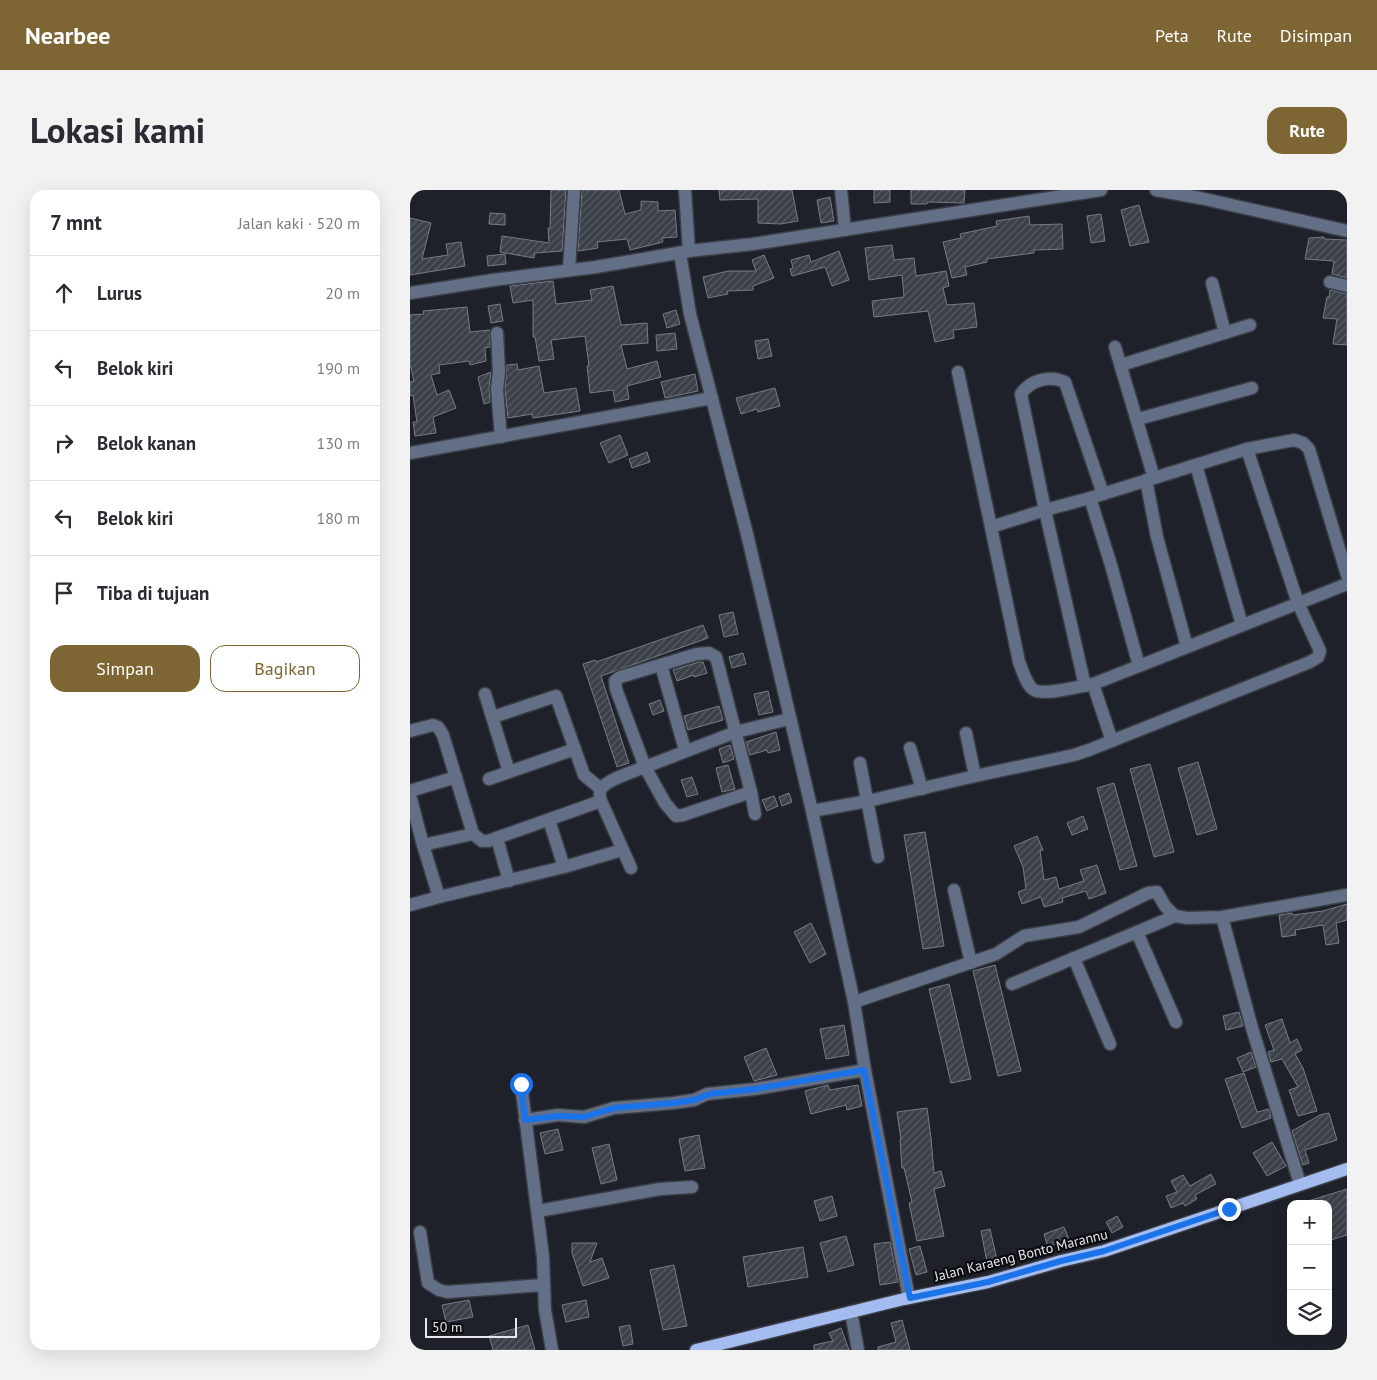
<!DOCTYPE html>
<html lang="id">
<meta charset="utf-8">
<style>
:root{--surface:#fff;--page:#f2f2f3;--text:#2b2b33;--muted:#7c7c81;--line:#e1e1e2;--accent:#7d6633}
body{margin:0;font-family:"PT Sans",sans-serif;background:var(--page);color:var(--text)}
.controls{position:absolute;right:15px;bottom:15px;display:grid;overflow:hidden;border-radius:10px;box-shadow:0 5px 20px #0002}
.controls button{width:45px;height:45px;display:grid;place-items:center;padding:0;border:0;border-bottom:1px solid var(--line);background:var(--surface);color:var(--text);font:25px sans-serif}
.scale{position:absolute;left:15px;bottom:12px;width:92px;box-sizing:border-box;padding-left:5px;border:2px solid #e5e7ed;border-top:0;font-size:14px;line-height:18px;white-space:nowrap;color:#e5e7ed;-webkit-text-stroke:4px #090b0e;paint-order:stroke}
.stop{position:absolute;width:15px;height:15px;margin:-11px;border:4px solid #1a73e8;border-radius:50%;background:#fff}
.stop.end{background:#1a73e8;border-color:#fff;box-shadow:0 1px 5px #0008}
.list{margin:0;padding:0;list-style:none}
h2{display:flex;justify-content:space-between;align-items:center;height:65px;margin:0;padding:0 20px;font-size:21px}
h2 small{font-size:16px;font-weight:400;color:var(--muted)}
.list li{display:grid;grid-template-columns:32px 1fr auto;gap:15px;align-items:center;box-sizing:border-box;height:75px;padding:0 20px;border-top:1px solid var(--line)}
.list b{display:block;font-size:19px;white-space:nowrap}
.list em{font-size:16px;font-style:normal;color:var(--muted)}
.actions{display:flex;gap:10px;padding:15px 20px}
.actions a{flex:1;padding:11px 0;border:1px solid var(--accent);border-radius:15px;text-align:center;font-size:18px;color:var(--accent)}
.actions .main{background:var(--accent);color:#fff}
.icon{flex:none;width:28px;height:28px;fill:none;stroke:currentColor;stroke-width:2;stroke-linecap:round;stroke-linejoin:round}
.map{position:relative;flex:none;width:937px;height:1160px;overflow:hidden;border-radius:15px}
header{display:flex;align-items:center;gap:30px;box-sizing:border-box;height:70px;padding:0 25px;background:var(--accent);color:#fff}
header strong{font-size:24px}
nav{display:flex;gap:28px;margin-inline-start:auto;font-size:18px}
.intro{display:flex;align-items:center;justify-content:space-between;box-sizing:border-box;height:120px;padding:0 30px}
h1{margin:0;font-size:35px}
.button{padding:12px 22px;border-radius:15px;background:var(--accent);color:#fff;font-size:18px;font-weight:700}
main{display:flex;gap:30px;padding:0 30px}
aside{flex:1;background:var(--surface);border-radius:15px;box-shadow:0 5px 20px #0002}
.map>svg:first-child{display:block}
</style>
<header>
<strong>Nearbee</strong>
<nav><a>Peta</a><a>Rute</a><a>Disimpan</a></nav>
</header>
<div class="intro"><h1>Lokasi kami</h1><a class="button">Rute</a></div>
<main>
<aside>
<h2>7 mnt<small>Jalan kaki · 520 m</small></h2>
<ul class="list">
<li><svg class="icon" aria-label="ahead" viewBox="0 0 24 24"><path d="M12 20V5M6 11l6-6 6 6"/></svg><div><b>Lurus</b></div><em>20 m</em></li>
<li><svg class="icon" aria-label="left" viewBox="0 0 24 24"><path d="M17 20v-9H6M10 6l-5 5 5 5"/></svg><div><b>Belok kiri</b></div><em>190 m</em></li>
<li><svg class="icon" aria-label="right" viewBox="0 0 24 24"><path d="M7 20v-9h11M14 6l5 5-5 5"/></svg><div><b>Belok kanan</b></div><em>130 m</em></li>
<li><svg class="icon" aria-label="left" viewBox="0 0 24 24"><path d="M17 20v-9H6M10 6l-5 5 5 5"/></svg><div><b>Belok kiri</b></div><em>180 m</em></li>
<li><svg class="icon" aria-label="arrive" viewBox="0 0 24 24"><path d="M6 21V4h12l-3 4 3 4H6"/></svg><div><b>Tiba di tujuan</b></div></li>
</ul>
<div class="actions"><a class="main">Simpan</a><a>Bagikan</a></div>
</aside>
<div class="map">
<svg width="937" height="1160" viewBox="0 0 937 1160">
<defs>
<pattern id="building-hatch" width="6" height="6" patternUnits="userSpaceOnUse" patternTransform="scale(1.25)"><rect width="6" height="6" fill="#3b3f47"/><path d="M-1 1l2-2M0 6l6-6M5 7l2-2" fill="none" stroke="#575b62"/></pattern>
</defs>
<rect width="100%" height="100%" fill="#1e2129"/>
<g fill="url(#building-hatch)" stroke="#777b85">
<path d="M 141,0 L 156,0 L 152,61 L 125,63 L 124,68 L 90,62 L 92,46 L 139,53 L 138,38 L 140,38 Z"/>
<path d="M 172,0 L 209,0 L 215,24 L 231,20 L 231,11 L 248,12 L 248,21 L 265,20 L 267,47 L 252,48 L 253,52 L 220,60 L 217,49 L 187,52 L 188,58 L 168,61 Z"/>
<path d="M 309,0 L 382,0 L 388,31 L 371,34 L 348,33 L 348,9 L 310,10 Z"/>
<path d="M 464,0 L 480,0 L 480,12 L 464,13 Z"/>
<path d="M 501,0 L 555,0 L 554,13 L 517,12 L 517,14 L 501,14 Z"/>
<path d="M 420,7 L 424,31 L 411,33 L 407,10 Z"/>
<path d="M 729,15 L 739,52 L 720,56 L 711,20 Z"/>
<path d="M 80,23 L 95,24 L 95,35 L 79,34 Z"/>
<path d="M 691,24 L 695,51 L 681,53 L 677,26 Z"/>
<path d="M 619,26 L 620,35 L 652,34 L 653,59 L 624,60 L 624,63 L 577,69 L 577,72 L 555,77 L 557,85 L 542,88 L 533,52 L 551,48 L 550,44 L 587,36 L 586,31 Z"/>
<path d="M 0,28 L 21,33 L 12,69 L 38,65 L 36,54 L 51,52 L 55,76 L 0,85 Z"/>
<path d="M 914,47 L 914,49 L 937,50 L 937,88 L 922,84 L 924,71 L 895,69 L 899,48 Z"/>
<path d="M 482,55 L 484,70 L 504,68 L 506,86 L 536,81 L 539,96 L 533,98 L 537,115 L 564,113 L 567,137 L 543,140 L 544,148 L 525,152 L 518,121 L 464,127 L 462,111 L 494,107 L 492,85 L 459,90 L 455,58 Z"/>
<path d="M 429,61 L 439,90 L 422,96 L 415,77 L 382,86 L 380,79 L 383,78 L 381,70 L 399,65 L 401,72 Z"/>
<path d="M 95,64 L 96,74 L 78,76 L 77,66 Z"/>
<path d="M 354,65 L 364,88 L 343,96 L 343,100 L 317,101 L 318,104 L 298,108 L 293,87 L 318,81 L 346,81 L 342,70 Z"/>
<path d="M 143,91 L 146,114 L 182,110 L 180,100 L 203,96 L 211,135 L 237,133 L 238,153 L 211,155 L 217,179 L 247,171 L 251,187 L 217,196 L 219,209 L 205,212 L 203,200 L 180,203 L 177,176 L 179,176 L 175,146 L 141,150 L 144,169 L 129,171 L 125,147 L 123,147 L 123,110 L 103,113 L 100,96 Z"/>
<path d="M 920,100 L 937,104 L 937,155 L 923,154 L 927,129 L 913,128 L 917,107 L 919,107 Z"/>
<path d="M 90,114 L 93,131 L 81,133 L 78,116 Z"/>
<path d="M 57,117 L 60,142 L 80,140 L 80,157 L 75,158 L 76,171 L 60,175 L 59,171 L 29,175 L 30,183 L 21,185 L 27,205 L 39,200 L 46,218 L 23,227 L 26,243 L 5,246 L 3,232 L 7,232 L 3,205 L 0,206 L 0,192 L 4,191 L 0,174 L 0,125 L 14,124 L 13,121 Z"/>
<path d="M 266,120 L 270,134 L 257,138 L 253,124 Z"/>
<path d="M 265,143 L 267,159 L 247,161 L 246,145 Z"/>
<path d="M 358,149 L 362,166 L 348,169 L 345,151 Z"/>
<path d="M 107,174 L 108,180 L 129,176 L 134,203 L 166,198 L 170,221 L 123,228 L 122,224 L 98,228 L 95,199 L 97,175 Z"/>
<path d="M 81,182 L 79,198 L 80,212 L 74,214 L 68,187 Z"/>
<path d="M 285,184 L 288,201 L 255,208 L 251,192 Z"/>
<path d="M 365,198 L 370,216 L 348,222 L 347,219 L 331,224 L 326,208 Z"/>
<path d="M 210,245 L 218,265 L 199,273 L 190,253 Z"/>
<path d="M 237,262 L 240,272 L 222,278 L 219,269 Z"/>
<path d="M 323,422 L 328,444 L 314,447 L 309,425 Z"/>
<path d="M 293,435 L 298,448 L 191,486 L 219,573 L 207,577 L 173,474 L 185,470 L 186,472 Z"/>
<path d="M 333,463 L 336,474 L 322,478 L 319,467 Z"/>
<path d="M 289,472 L 293,472 L 297,483 L 284,487 L 284,485 L 267,491 L 263,480 Z"/>
<path d="M 358,501 L 363,522 L 349,525 L 344,504 Z"/>
<path d="M 250,510 L 254,521 L 243,525 L 239,514 Z"/>
<path d="M 309,516 L 313,530 L 278,540 L 274,526 Z"/>
<path d="M 366,542 L 370,560 L 358,563 L 357,560 L 340,565 L 336,552 Z"/>
<path d="M 320,555 L 324,569 L 313,573 L 309,559 Z"/>
<path d="M 788,572 L 807,639 L 787,645 L 768,578 Z"/>
<path d="M 740,574 L 764,662 L 744,667 L 720,579 Z"/>
<path d="M 318,575 L 325,599 L 312,602 L 306,578 Z"/>
<path d="M 282,587 L 288,604 L 277,607 L 271,590 Z"/>
<path d="M 704,593 L 727,676 L 710,680 L 687,598 Z"/>
<path d="M 379,603 L 382,612 L 372,616 L 369,607 Z"/>
<path d="M 364,606 L 368,616 L 357,621 L 352,610 Z"/>
<path d="M 673,626 L 678,639 L 662,645 L 657,633 Z"/>
<path d="M 515,642 L 534,756 L 513,759 L 494,645 Z"/>
<path d="M 627,646 L 633,660 L 630,661 L 634,690 L 646,687 L 649,699 L 674,691 L 670,680 L 687,675 L 696,703 L 679,709 L 676,701 L 652,708 L 653,712 L 634,717 L 631,707 L 612,714 L 608,702 L 616,699 L 613,677 L 604,656 Z"/>
<path d="M 937,714 L 937,730 L 926,733 L 929,753 L 916,755 L 913,735 L 885,740 L 886,745 L 872,747 L 869,725 L 882,723 L 883,725 L 913,721 Z"/>
<path d="M 401,733 L 416,764 L 400,773 L 384,742 Z"/>
<path d="M 585,775 L 611,881 L 588,886 L 563,781 Z"/>
<path d="M 539,794 L 561,889 L 541,893 L 519,799 Z"/>
<path d="M 829,822 L 833,836 L 816,840 L 813,826 Z"/>
<path d="M 872,829 L 880,853 L 887,849 L 892,860 L 885,864 L 893,878 L 907,921 L 888,926 L 879,900 L 888,897 L 872,869 L 861,872 L 858,862 L 864,860 L 855,835 Z"/>
<path d="M 434,835 L 439,865 L 416,869 L 410,839 Z"/>
<path d="M 356,858 L 367,885 L 344,891 L 334,867 Z"/>
<path d="M 841,862 L 846,877 L 833,882 L 827,868 Z"/>
<path d="M 834,883 L 847,922 L 859,919 L 861,928 L 832,938 L 815,889 Z"/>
<path d="M 418,895 L 420,900 L 448,895 L 452,916 L 437,920 L 436,915 L 401,924 L 395,901 Z"/>
<path d="M 517,918 L 521,948 L 524,983 L 531,981 L 535,996 L 524,999 L 534,1046 L 507,1051 L 499,1013 L 502,1012 L 494,978 L 492,978 L 490,950 L 491,950 L 487,922 Z"/>
<path d="M 919,923 L 927,950 L 895,960 L 899,973 L 893,975 L 882,941 L 910,925 Z"/>
<path d="M 148,939 L 153,960 L 135,964 L 130,943 Z"/>
<path d="M 289,945 L 295,978 L 275,981 L 269,949 Z"/>
<path d="M 862,952 L 876,976 L 857,986 L 843,963 Z"/>
<path d="M 199,954 L 207,990 L 191,994 L 182,958 Z"/>
<path d="M 801,984 L 806,994 L 785,1005 L 787,1009 L 775,1016 L 773,1013 L 761,1018 L 756,1006 L 767,1002 L 761,991 L 773,985 L 780,996 Z"/>
<path d="M 937,999 L 937,1045 L 918,1051 L 918,1014 L 898,1014 L 898,1011 Z"/>
<path d="M 422,1006 L 427,1026 L 410,1031 L 404,1011 Z"/>
<path d="M 707,1026 L 713,1037 L 702,1043 L 696,1032 Z"/>
<path d="M 654,1037 L 659,1049 L 638,1057 L 634,1044 Z"/>
<path d="M 580,1039 L 587,1070 L 577,1072 L 571,1041 Z"/>
<path d="M 436,1046 L 444,1075 L 418,1082 L 410,1053 Z"/>
<path d="M 480,1052 L 488,1092 L 470,1095 L 464,1054 Z"/>
<path d="M 162,1053 L 187,1053 L 180,1072 L 192,1068 L 199,1088 L 173,1096 L 162,1063 Z"/>
<path d="M 510,1056 L 517,1082 L 506,1085 L 499,1059 Z"/>
<path d="M 393,1057 L 398,1087 L 338,1097 L 333,1067 Z"/>
<path d="M 264,1075 L 277,1136 L 253,1140 L 240,1080 Z"/>
<path d="M 59,1110 L 63,1127 L 36,1132 L 32,1115 Z"/>
<path d="M 176,1110 L 179,1127 L 156,1132 L 152,1115 Z"/>
<path d="M 492,1130 L 500,1160 L 468,1160 L 468,1157 L 486,1152 L 481,1133 Z"/>
<path d="M 118,1135 L 125,1160 L 83,1160 L 79,1146 Z"/>
<path d="M 220,1135 L 223,1154 L 213,1156 L 209,1137 Z"/>
<path d="M 431,1138 L 439,1160 L 404,1160 L 404,1155 L 423,1151 L 419,1143 Z"/>
</g>
<g fill="none" stroke-linecap="round" stroke-linejoin="round">
<defs>
<g id="minor">
<path d="M 275,0 L 279,61"/>
<path d="M 431,0 L 435,40"/>
<path d="M 746,0 L 790,8 L 937,41"/>
<path d="M 270,63 L 280,124 L 337,344 L 402,621 L 444,812 L 455,880 L 499,1108"/>
<path d="M 159,80 L 164,0"/>
<path d="M 920,92 L 937,96"/>
<path d="M 802,93 L 815,143"/>
<path d="M 0,103 L 83,90 L 186,77 L 279,61 L 343,54 L 691,0"/>
<path d="M 87,143 L 89,182 L 87,199 L 91,247"/>
<path d="M 705,157 L 744,288"/>
<path d="M 711,175 L 840,135"/>
<path d="M 548,182 L 581,337 L 635,320 L 680,308"/>
<path d="M 728,229 L 842,198"/>
<path d="M 0,263 L 302,208"/>
<path d="M 786,275 L 832,435"/>
<path d="M 736,290 L 747,347 L 777,457"/>
<path d="M 581,337 L 609,472 C 613,481 616,495 624,500 C 635,506 670,496 683,494 L 702,551"/>
<path d="M 251,475 L 275,560"/>
<path d="M 729,476 L 937,394"/>
<path d="M 683,494 L 729,476 L 701,375 L 680,308 L 837,259"/>
<path d="M 675,496 L 635,320 L 611,204 C 620,190 640,185 655,192 L 693,304"/>
<path d="M 75,504 L 99,582"/>
<path d="M 83,527 L 146,506 L 174,585 L 191,599"/>
<path d="M 0,541 L 23,535 L 28,537 L 33,545 L 63,644 L 72,651 L 78,651 L 191,611"/>
<path d="M 556,543 L 565,586"/>
<path d="M 500,558 L 512,599"/>
<path d="M 450,573 L 468,667"/>
<path d="M 79,589 L 165,559"/>
<path d="M 0,601 L 46,587"/>
<path d="M 341,602 L 273,625 L 266,626 L 255,613 L 235,577 L 326,542 L 379,529"/>
<path d="M 0,605 L 13,655 L 29,707 L 154,677 L 212,660"/>
<path d="M 402,621 L 458,611 L 565,586 L 664,565 L 679,560 L 900,472 L 908,467 L 910,461 L 888,413 L 837,259 L 884,250 L 893,253 L 899,259 L 937,385"/>
<path d="M 139,630 L 154,677"/>
<path d="M 87,648 L 99,691"/>
<path d="M 13,655 L 63,644"/>
<path d="M 221,678 L 191,611 C 190,608 189,603 191,599 C 196,590 225,581 235,577 L 206,499 L 205,491 L 210,487 L 287,464 L 299,463 L 306,467 L 341,602 L 345,624"/>
<path d="M 544,700 L 561,773"/>
<path d="M 0,715 L 29,707"/>
<path d="M 765,726 L 727,742 L 766,832"/>
<path d="M 812,727 L 842,838 L 890,994"/>
<path d="M 664,768 L 700,854"/>
<path d="M 602,794 L 727,742"/>
<path d="M 444,812 L 586,764 L 614,746 L 669,737 L 738,703 L 747,702 L 755,716 L 765,726 L 777,728 L 812,727 L 937,705"/>
<path d="M 111,894 L 133,1067 L 135,1120 L 142,1160"/>
<path d="M 115,930 L 148,925 L 174,927 L 204,918 L 263,913 L 284,910 L 297,904 L 345,899 L 455,880"/>
<path d="M 128,1021 L 250,999 L 282,997"/>
<path d="M 10,1042 L 18,1093 L 29,1100 L 37,1102 L 133,1095"/>
<path d="M 441,1122 L 448,1160"/>
</g>
<path id="major" d="M 286,1160 L 494,1109 L 578,1092 L 651,1071 L 694,1061 L 937,979"/>
</defs>
<use href="#minor" stroke="#3a3d44" stroke-width="15"/>
<use href="#major" stroke="#3a3d44" stroke-width="15"/>
<use href="#minor" stroke="#636e87" stroke-width="12"/>
<use href="#major" stroke="#a4bcef" stroke-width="12"/>
</g>
<g fill="none" stroke-linecap="round" stroke-linejoin="round">
<path stroke="#1a73e8" stroke-width="6" d="M 111,894 L 115,930 L 148,926 L 174,927 L 204,918 L 263,913 L 284,910 L 300,904 L 345,899 L 454,880 L 500,1108 L 578,1092 L 651,1071 L 694,1061 L 819,1019"/>
</g>
<g text-anchor="middle" stroke-width="4.5" stroke-linejoin="round" paint-order="stroke">
<g font-size="14" fill="#e5e7ed" stroke="#090b0e">
<text transform="translate(611 1065) rotate(-14)" y="5">Jalan Karaeng Bonto Marannu</text>
</g>
</g>
</svg>
<div class="controls">
<button>+</button>
<button>−</button>
<button><svg class="icon" aria-label="layers" viewBox="0 0 24 24"><path d="M12 4l9 5-9 5-9-5zM3 14l9 5 9-5"/></svg></button>
</div>
<div class="scale">50 m</div>
<div class="stop" style="left:111px;top:894px"></div>
<div class="stop end" style="left:819px;top:1019px"></div>
</div>
</main>
